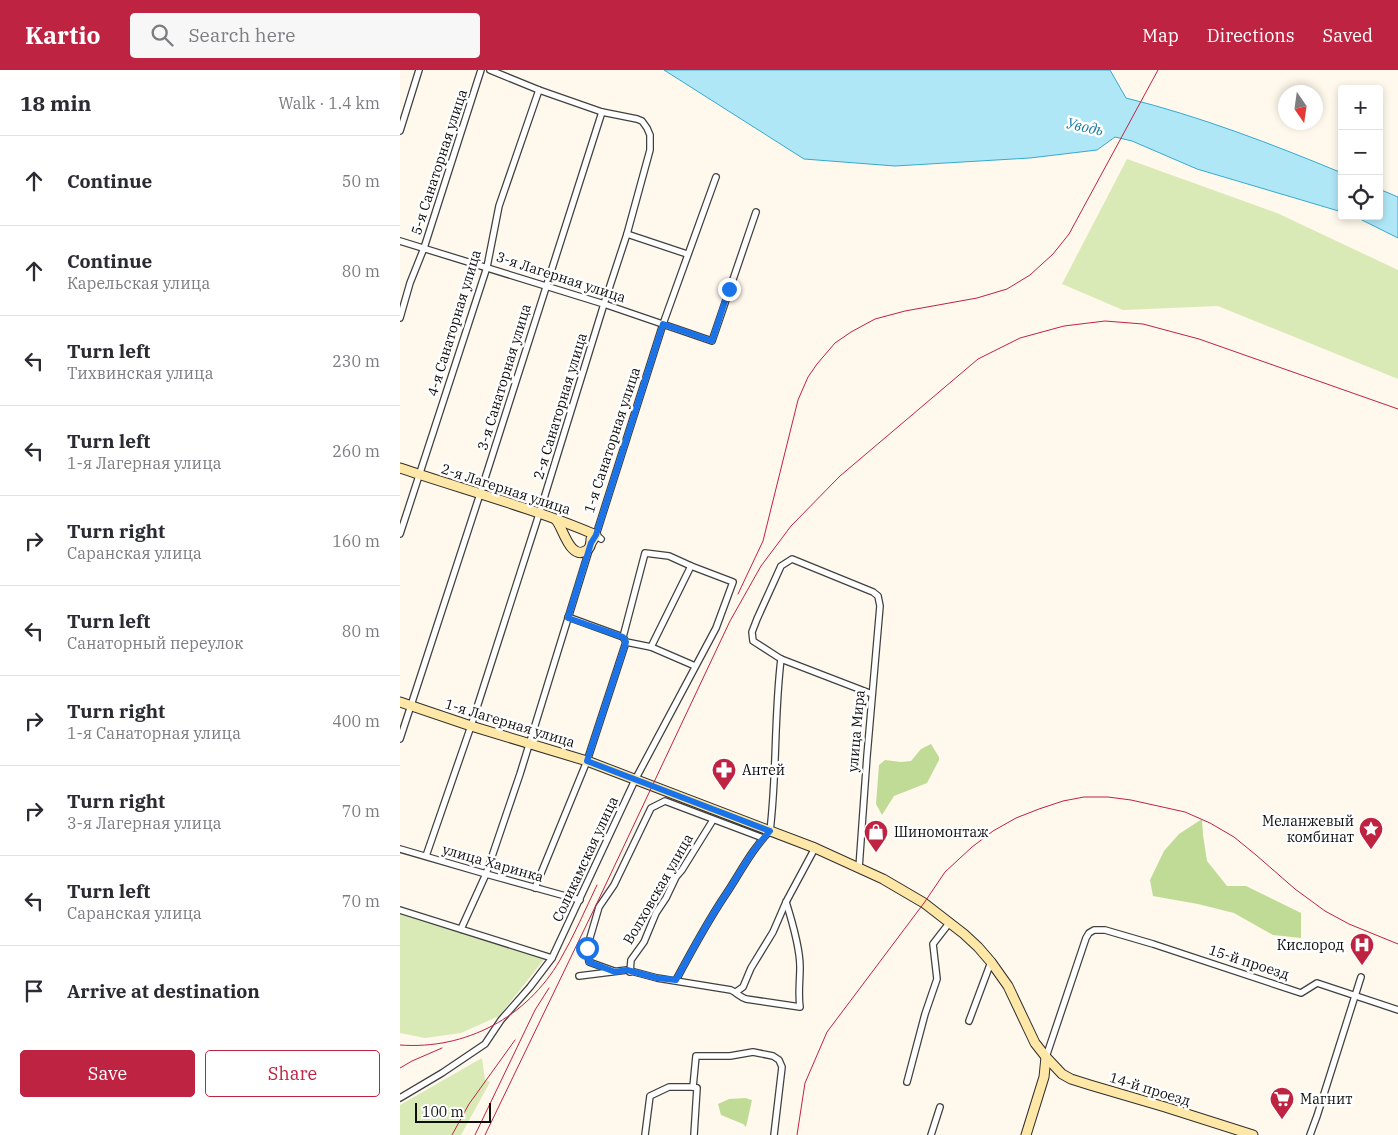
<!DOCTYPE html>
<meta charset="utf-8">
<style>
:root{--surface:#fff;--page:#f7f7f7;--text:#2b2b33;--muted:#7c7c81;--line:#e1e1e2;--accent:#bf2342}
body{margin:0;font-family:"IBM Plex Serif",serif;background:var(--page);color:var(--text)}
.controls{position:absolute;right:15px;top:15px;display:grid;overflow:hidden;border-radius:5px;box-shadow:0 2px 8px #0003}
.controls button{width:45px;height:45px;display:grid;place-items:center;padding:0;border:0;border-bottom:1px solid var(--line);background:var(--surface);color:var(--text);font:25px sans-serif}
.compass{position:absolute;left:878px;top:15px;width:45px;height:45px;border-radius:50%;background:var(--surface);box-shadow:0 2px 8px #0003;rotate:167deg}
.scale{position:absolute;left:15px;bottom:12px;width:76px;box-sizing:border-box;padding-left:5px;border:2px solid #0d0d0d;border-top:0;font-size:14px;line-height:18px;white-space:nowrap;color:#0d0d0d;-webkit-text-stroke:4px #fff;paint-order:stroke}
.stop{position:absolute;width:15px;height:15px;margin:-11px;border:4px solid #1a73e8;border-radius:50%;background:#fff}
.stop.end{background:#1a73e8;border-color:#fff;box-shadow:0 1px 5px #0008}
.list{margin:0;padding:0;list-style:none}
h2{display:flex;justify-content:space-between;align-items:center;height:65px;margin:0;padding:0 20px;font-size:21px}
h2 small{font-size:16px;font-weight:400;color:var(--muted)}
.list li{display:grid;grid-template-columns:32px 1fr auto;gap:15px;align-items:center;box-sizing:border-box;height:90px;padding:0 20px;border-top:1px solid var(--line)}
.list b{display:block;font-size:19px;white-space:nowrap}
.list p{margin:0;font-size:16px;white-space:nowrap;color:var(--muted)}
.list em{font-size:16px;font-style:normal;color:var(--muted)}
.actions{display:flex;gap:10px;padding:15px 20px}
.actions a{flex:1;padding:11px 0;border:1px solid var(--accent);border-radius:5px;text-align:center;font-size:18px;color:var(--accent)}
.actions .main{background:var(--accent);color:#fff}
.icon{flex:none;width:28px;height:28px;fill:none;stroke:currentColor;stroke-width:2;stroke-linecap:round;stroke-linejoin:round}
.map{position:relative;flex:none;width:998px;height:1065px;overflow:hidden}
header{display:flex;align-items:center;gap:30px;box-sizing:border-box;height:70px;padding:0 25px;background:var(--accent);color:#fff}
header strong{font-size:24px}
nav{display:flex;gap:28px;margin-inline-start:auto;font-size:18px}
.search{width:350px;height:45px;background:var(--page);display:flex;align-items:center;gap:12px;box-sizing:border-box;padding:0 18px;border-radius:5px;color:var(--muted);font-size:19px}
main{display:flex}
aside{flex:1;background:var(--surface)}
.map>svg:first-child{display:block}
</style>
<header>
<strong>Kartio</strong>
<div class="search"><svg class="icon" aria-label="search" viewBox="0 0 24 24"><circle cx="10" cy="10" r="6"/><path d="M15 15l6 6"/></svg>Search here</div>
<nav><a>Map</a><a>Directions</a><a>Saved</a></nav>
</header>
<main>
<aside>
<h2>18 min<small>Walk · 1.4 km</small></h2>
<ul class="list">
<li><svg class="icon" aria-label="ahead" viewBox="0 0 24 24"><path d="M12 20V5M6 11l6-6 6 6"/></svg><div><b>Continue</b></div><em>50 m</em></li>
<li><svg class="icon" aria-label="ahead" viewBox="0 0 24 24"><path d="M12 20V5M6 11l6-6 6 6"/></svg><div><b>Continue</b><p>Карельская улица</p></div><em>80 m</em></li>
<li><svg class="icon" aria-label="left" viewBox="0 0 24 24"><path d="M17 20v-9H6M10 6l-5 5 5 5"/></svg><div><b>Turn left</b><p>Тихвинская улица</p></div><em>230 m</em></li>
<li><svg class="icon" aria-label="left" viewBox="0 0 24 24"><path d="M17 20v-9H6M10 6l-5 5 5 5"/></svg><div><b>Turn left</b><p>1-я Лагерная улица</p></div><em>260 m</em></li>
<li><svg class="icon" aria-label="right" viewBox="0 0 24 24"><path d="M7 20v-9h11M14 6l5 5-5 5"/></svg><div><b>Turn right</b><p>Саранская улица</p></div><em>160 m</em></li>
<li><svg class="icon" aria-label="left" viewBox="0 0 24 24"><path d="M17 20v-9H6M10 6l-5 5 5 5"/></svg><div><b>Turn left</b><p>Санаторный переулок</p></div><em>80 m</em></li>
<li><svg class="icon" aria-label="right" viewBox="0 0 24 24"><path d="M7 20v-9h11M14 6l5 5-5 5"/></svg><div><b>Turn right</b><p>1-я Санаторная улица</p></div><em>400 m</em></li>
<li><svg class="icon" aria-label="right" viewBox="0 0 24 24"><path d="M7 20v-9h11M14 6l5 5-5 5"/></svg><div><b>Turn right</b><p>3-я Лагерная улица</p></div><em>70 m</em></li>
<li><svg class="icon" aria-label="left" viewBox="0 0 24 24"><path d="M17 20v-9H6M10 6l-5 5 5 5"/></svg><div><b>Turn left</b><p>Саранская улица</p></div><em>70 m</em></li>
<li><svg class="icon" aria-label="arrive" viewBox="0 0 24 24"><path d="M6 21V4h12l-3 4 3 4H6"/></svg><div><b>Arrive at destination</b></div></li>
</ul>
<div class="actions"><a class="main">Save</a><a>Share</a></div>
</aside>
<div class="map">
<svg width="998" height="1065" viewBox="0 0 998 1065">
<rect width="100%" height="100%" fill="#fff8ec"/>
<g fill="#d9eab6">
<path d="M 727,89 L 877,143 L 998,200 L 998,309 L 818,236 L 723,240 L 662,214 Z"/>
<path d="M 0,842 L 146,887 L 99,946 L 61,963 L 25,968 L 0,963 Z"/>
<path d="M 82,988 L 85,1010 L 90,1012 L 61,1065 L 0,1065 L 0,1035 Z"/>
</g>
<g fill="#bfdb95">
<path d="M 531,674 L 539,687 L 539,690 L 527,713 L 494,726 L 482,745 L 476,734 L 479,695 L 485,690 L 501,692 L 511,691 L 521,679 Z"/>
<path d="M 802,749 L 803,765 L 807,791 L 827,816 L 846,816 L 901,843 L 901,868 L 873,865 L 834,843 L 798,834 L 753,826 L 750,810 L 764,781 L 779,764 Z"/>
<path d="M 345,1028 L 352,1030 L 346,1057 L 343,1054 L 321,1045 L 318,1034 L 329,1029 Z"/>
</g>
<g fill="#b0e7f7" stroke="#36aacf">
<path d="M 264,0 L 710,0 L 726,28 C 799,46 872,74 942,103 L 942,142 L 797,99 L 732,71 L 715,67 L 697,80 L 630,88 L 495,96 L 404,89 Z"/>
<path d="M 979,119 L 998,127 L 998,168 L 954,146 L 979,146 Z"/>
</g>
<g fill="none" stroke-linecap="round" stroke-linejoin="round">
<defs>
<g id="street">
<path d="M 0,61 L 19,0"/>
<path d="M 227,164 L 287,184"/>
<path d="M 0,171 L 204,234 L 312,271 L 356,142"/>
<path d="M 0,248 L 10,213 L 24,178 L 81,0"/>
<path d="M 0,464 L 87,197 L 99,136 L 139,20"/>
<path d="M 201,469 L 196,465 L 263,254 L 316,107"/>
<path d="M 168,547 L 223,567 L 226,572 L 251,577 L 295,596"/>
<path d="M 251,577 L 291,496"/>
<path d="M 0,669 L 80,424 L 202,42"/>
<path d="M 0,779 L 86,804 L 180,830"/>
<path d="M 26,786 L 71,656 L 141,438 L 204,234 L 227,164 L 250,80 L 250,65 L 247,58 L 242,51 L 237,49 L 202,42 L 139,20 L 90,0"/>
<path d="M 459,798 L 467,686 L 480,536 L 478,526 L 473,522 L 392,489 L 381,496 L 357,549 L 352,562 L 353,571 L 381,589 L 472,624"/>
<path d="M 135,818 L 187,691 L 226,572"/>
<path d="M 0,840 L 152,888"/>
<path d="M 61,859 L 86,804 L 120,704 L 190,477"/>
<path d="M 214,901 L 189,892 L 187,878 L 199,837 L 214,815 L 251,738 L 265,731 L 363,768"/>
<path d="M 230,902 L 231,890 L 244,872 L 256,843 L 266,828 L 276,807 L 282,800 L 313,750"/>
<path d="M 179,906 L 227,900 L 257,908 L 331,920 C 337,923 340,927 346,929 L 400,937 C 398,924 400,911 400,897 C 400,877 392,851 386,832"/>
<path d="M 276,910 C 291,882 306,854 324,827 C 339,805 351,780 370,761 C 377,704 374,646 381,589"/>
<path d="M 336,922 L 343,917 L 351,898 L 373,862 L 386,832 L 415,778"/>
<path d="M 569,951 L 591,892"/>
<path d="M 646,987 L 686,868 L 689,863 L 694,860 L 705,860 L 753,874 L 901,923 L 917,913 L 998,940"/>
<path d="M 507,1012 L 525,944 L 537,909 L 533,874 L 550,852"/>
<path d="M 293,1017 L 297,1018 L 294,1065"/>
<path d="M 0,1028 L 42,1003 L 85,974 L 101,950 L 130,917 L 152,888 L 235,710 L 316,558 L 333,512 L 291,496 L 269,486 L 245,483 L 223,567"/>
<path d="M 245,1065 L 250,1026 L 269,1017 L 293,1017 L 296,986 L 330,986 L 353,982 L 373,986 L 379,990 L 382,997 L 374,1065"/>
<path d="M 531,1065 L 540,1037"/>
<path d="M 910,1065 L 917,1046 L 961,907"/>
</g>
<g id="secondary">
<path d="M 0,398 C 65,420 133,438 196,465 L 191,473"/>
<path d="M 156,450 C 163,457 170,492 187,480 C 191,477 191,473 191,469"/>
<path d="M 0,632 L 71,656 L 187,691 L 415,778 L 483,809 L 524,833 L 564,864 L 578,877 L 591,892 L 608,916 L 635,973 L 646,987 L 662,1004 L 671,1009 L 690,1015 L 765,1037 L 853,1065"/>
<path d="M 626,1065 L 644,1007 L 646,987"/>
</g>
</defs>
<use href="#street" stroke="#404040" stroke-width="8"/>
<use href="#secondary" stroke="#2f2f2f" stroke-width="11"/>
<use href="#street" stroke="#fff" stroke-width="5.5"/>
<use href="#secondary" stroke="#ffe8a7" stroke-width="9"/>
<g stroke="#bf2342" stroke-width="1">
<path d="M 338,524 L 363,471 L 398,330 L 408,307 L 417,294 L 435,273 L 451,262 L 475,249 L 505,241 L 577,228 L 607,219 L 630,205 L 653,184 L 669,164 L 758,0"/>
<path d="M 0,975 C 66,980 127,947 160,890 C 174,866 185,840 197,815"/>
<path d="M 0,998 L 12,991 L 42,978"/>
<path d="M 52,1065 L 69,1034 L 115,970"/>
<path d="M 75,1065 L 135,940 L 149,918"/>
<path d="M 85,1065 L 197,833 L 330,551 L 361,496 L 391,456 L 440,406 L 578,289 L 620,268 L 664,256 L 705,251 L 743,254 L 799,269 L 998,339"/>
<path d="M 397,1065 L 405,1013 L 427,962 L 524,833 L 545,802 L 572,777 L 593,761 L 616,748 L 639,739 L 663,731 L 684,727 L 708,727 L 731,730 L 785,742 L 810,753 L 834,767 L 856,785 L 895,819 L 925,841 L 949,854 L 998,874"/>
</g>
</g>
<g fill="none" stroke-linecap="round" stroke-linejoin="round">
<path stroke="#1a73e8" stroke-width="6" d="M 187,878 L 189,892 L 215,902 L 227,900 L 257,908 L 276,910 C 291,882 306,854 324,827 C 339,805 351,780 370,761 L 187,691 L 226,572 L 223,567 L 168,548 L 191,473 L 196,465 L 263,254 L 312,271 L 329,219"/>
</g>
<defs>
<symbol id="pharmacy-pin" viewBox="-11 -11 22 30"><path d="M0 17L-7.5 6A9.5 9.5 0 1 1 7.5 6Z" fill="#bf2342" stroke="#fff"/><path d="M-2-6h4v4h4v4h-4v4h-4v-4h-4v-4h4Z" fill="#fff"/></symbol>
<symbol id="sight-pin" viewBox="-11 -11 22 30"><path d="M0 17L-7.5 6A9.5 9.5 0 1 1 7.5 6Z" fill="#bf2342" stroke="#fff"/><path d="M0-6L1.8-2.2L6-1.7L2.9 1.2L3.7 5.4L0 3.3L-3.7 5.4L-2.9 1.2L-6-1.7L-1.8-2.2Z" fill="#fff"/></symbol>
<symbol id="shop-pin" viewBox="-11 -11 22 30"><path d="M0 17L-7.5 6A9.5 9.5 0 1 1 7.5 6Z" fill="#bf2342" stroke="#fff"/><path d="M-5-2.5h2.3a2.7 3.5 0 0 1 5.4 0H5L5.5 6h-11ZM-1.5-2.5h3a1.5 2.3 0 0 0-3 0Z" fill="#fff"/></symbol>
<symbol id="hospital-pin" viewBox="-11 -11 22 30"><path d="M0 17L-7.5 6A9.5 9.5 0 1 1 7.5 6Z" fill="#bf2342" stroke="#fff"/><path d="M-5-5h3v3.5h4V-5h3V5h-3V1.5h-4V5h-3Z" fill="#fff"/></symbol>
<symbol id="supermarket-pin" viewBox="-11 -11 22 30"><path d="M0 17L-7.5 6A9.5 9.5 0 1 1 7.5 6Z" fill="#bf2342" stroke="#fff"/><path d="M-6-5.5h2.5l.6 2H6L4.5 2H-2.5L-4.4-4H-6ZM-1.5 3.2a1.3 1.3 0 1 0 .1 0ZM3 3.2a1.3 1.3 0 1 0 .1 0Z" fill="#fff"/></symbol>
</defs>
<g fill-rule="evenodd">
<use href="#pharmacy-pin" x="310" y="686" width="28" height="38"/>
<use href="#sight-pin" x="957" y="745" width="28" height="38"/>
<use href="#shop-pin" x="462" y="748" width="28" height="38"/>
<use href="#hospital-pin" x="948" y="861" width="28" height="38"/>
<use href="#supermarket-pin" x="868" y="1015" width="28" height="38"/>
</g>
<g text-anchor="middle" stroke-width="5" stroke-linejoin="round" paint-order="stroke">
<g font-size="14" fill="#0d0d0d" stroke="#fff">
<text transform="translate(39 92) rotate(-72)" y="5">5-я Санаторная улица</text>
<text transform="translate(161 207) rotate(18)" y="5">3-я Лагерная улица</text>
<text transform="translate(54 253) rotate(-73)" y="5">4-я Санаторная улица</text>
<text transform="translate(104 307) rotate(-73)" y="5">3-я Санаторная улица</text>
<text transform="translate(160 336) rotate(-73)" y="5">2-я Санаторная улица</text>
<text transform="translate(212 370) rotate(-72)" y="5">1-я Санаторная улица</text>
<text transform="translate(106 419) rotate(18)" y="5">2-я Лагерная улица</text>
<text transform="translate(110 653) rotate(17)" y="5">1-я Лагерная улица</text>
<text transform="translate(456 661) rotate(-85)" y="5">улица Мира</text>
<text transform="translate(185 789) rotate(-65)" y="5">Соликамская улица</text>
<text transform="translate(93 793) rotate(16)" y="5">улица Харинка</text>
<text transform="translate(258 819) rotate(-60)" y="5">Волховская улица</text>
<text transform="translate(849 892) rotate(18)" y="5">15-й проезд</text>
<text transform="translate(750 1019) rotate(17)" y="5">14-й проезд</text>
</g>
<g font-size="14" fill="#0d0d0d" stroke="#fff" text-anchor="start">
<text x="342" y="705">Антей</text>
<text x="954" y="756" text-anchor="end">Меланжевый<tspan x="954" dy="16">комбинат</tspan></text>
<text x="494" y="767">Шиномонтаж</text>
<text x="944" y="880" text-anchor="end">Кислород</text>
<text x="900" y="1034">Магнит</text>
</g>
<g font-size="15" font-style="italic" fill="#1479a0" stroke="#fff">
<text transform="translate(685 57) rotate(12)" y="5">Уводь</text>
</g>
</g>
</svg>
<div class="controls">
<button>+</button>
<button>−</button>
<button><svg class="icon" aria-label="locate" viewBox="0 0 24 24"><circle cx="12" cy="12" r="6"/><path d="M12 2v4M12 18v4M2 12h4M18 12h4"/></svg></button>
</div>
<svg class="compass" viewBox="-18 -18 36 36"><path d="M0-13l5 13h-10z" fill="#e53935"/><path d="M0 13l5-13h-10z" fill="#7c7c81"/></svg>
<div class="scale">100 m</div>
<div class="stop" style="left:187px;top:878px"></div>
<div class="stop end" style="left:329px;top:219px"></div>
</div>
</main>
